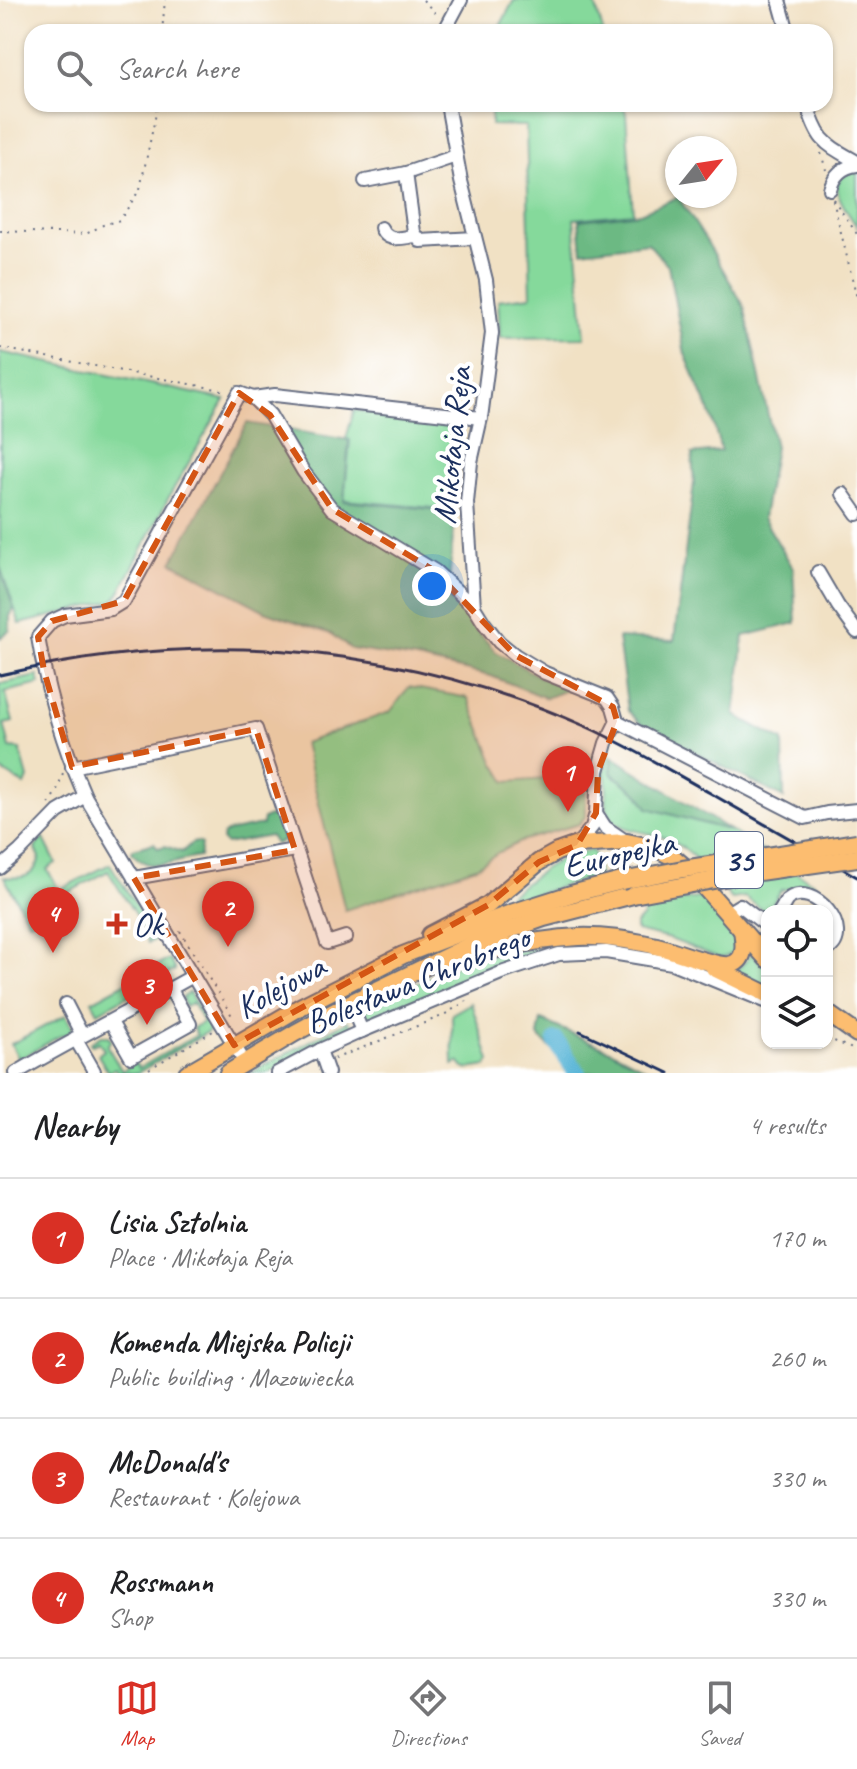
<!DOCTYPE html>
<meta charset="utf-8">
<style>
:root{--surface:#fff;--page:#f2f2f2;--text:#202124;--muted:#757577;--line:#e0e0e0;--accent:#d93025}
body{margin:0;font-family:Caveat,sans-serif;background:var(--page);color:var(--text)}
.controls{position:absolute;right:24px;bottom:24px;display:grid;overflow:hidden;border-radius:16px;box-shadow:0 2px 6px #0004}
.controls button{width:72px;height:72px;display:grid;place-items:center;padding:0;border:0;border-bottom:2px solid var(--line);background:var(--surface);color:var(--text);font:40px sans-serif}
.compass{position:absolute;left:665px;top:136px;width:72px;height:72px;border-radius:50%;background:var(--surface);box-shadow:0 2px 6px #0004;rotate:60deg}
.you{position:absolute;left:432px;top:586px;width:28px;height:28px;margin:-20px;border:6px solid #fff;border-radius:50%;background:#1a73e8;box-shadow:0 0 0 12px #1a73e833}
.badge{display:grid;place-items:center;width:52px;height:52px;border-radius:50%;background:var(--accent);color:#fff;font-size:26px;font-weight:700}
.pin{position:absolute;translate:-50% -66px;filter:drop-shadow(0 2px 4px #0008)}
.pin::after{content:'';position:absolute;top:42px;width:28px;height:24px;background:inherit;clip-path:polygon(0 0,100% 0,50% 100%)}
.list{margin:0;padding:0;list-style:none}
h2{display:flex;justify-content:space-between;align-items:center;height:104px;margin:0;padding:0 32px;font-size:34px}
h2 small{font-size:26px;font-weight:400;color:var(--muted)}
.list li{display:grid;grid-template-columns:52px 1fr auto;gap:24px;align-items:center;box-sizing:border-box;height:120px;padding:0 32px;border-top:2px solid var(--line)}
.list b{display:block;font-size:30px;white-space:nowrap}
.list p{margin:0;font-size:26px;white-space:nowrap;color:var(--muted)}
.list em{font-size:26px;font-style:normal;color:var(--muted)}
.icon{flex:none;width:44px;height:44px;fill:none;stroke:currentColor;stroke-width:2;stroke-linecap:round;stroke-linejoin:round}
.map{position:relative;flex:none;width:857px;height:1073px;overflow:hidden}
.search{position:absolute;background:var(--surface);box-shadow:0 2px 6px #0004;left:24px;right:24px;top:24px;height:88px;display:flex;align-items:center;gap:20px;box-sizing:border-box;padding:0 28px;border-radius:24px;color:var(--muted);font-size:30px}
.sheet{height:584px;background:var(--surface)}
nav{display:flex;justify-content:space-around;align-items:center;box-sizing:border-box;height:112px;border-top:2px solid var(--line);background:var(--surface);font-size:22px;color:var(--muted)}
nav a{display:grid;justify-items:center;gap:4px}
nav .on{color:var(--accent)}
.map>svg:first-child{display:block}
</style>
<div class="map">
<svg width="857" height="1073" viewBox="0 0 857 1073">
<rect width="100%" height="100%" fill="#fff"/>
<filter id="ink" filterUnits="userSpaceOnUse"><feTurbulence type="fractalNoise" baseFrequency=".0125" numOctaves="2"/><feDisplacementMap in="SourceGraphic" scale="16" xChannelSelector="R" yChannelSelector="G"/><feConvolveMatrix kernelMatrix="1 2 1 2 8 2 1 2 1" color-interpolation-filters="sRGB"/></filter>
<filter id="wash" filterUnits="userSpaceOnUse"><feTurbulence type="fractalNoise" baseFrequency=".006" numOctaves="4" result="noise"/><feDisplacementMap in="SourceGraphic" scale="32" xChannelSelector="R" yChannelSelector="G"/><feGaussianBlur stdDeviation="1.8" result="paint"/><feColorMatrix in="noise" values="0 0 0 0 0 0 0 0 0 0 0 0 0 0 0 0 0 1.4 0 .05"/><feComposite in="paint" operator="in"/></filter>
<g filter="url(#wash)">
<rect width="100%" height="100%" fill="#f1e1c4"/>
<g fill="#85d99b" stroke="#50847c" stroke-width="2">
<path d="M 514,0 L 594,0 L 603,32 L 497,32 Z"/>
<path d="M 491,104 L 623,104 L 626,114 L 633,213 L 574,219 L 585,337 L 500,338 L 498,300 L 531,296 L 526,126 L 491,125 Z"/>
<path d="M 855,171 L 857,172 L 857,227 C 846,209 820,179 855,171 Z"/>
<path d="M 0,352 L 225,400 L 170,495 L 121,590 L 114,600 L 20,624 L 0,567 Z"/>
<path d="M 354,410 L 463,426 L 445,509 L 344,500 L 350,440 L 346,439 Z"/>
<path d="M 38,676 L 40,684 L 5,692 L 13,722 L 4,724 L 10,748 L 20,749 L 28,778 L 25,785 L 0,770 L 0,684 Z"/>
<path d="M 409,687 L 468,698 L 494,762 L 506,782 L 585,776 L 586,816 L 579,824 L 524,840 L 499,852 L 476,867 L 345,910 L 304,743 L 390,712 Z"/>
<path d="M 609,755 L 613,757 L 611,773 L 639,794 L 648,808 L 731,831 L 815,884 L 781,890 L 768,911 L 765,912 L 745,897 L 732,899 C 712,877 695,852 668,839 C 653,832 625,832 614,821 C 599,804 612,789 604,773 Z"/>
<path d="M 43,837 L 56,863 L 47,869 L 59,890 L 110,864 L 157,939 L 148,943 L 138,919 L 108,871 L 32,912 L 35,919 L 29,922 L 4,877 C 22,879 35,878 40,857 L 35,848 Z"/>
<path d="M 592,850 L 597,862 L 599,875 L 520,899 L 512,904 L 482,916 L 545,868 L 563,858 Z"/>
<path d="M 703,897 L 737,938 C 738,950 732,956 720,958 L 670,939 L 636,931 L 636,924 L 643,916 L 644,906 Z"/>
<path d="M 553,946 L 555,953 L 364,1026 L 360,1017 L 362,1013 C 401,992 442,967 485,956 C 507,951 531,950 553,946 Z"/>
<path d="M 751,953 L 767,969 L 767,989 L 734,972 L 747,960 Z"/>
<path d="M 169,959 L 175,970 L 98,1012 L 92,1001 Z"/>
<path d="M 189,992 L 210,1027 L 209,1031 L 137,1073 L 118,1073 L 115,1068 L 108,1072 L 98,1055 L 104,1050 L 99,1042 L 92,1045 L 90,1043 L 101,1036 L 108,1036 L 111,1040 L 107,1046 L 122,1071 L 135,1063 L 139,1068 L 197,1035 L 193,1028 L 203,1022 L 192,1003 L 185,1007 L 182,998 Z"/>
<path d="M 471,1003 L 490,1061 L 487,1066 L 467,1069 L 464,1068 L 459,1062 L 453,1065 L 452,1014 Z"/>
<path d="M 66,1015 L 73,1029 L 72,1032 L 60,1036 L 19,1059 L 11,1044 Z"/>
<path d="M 348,1021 L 352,1026 L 352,1031 L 296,1056 L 268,1073 L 250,1073 Z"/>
</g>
<g fill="#6cb983" stroke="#447470" stroke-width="2">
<path d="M 678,197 L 707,242 L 744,306 L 775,447 L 763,518 L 793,568 L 796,623 L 744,636 L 735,715 L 783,741 L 784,798 L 643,726 L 628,711 L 618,638 L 674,641 L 694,483 L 692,454 L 721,451 L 711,415 L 685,354 L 668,266 L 648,243 L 582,251 L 579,220 L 640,213 Z"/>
<path d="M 247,423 L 349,440 L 344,501 L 455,511 L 448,597 L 495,651 L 540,677 L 569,689 L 546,698 L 491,676 L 416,659 L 351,649 L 331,634 L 265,611 L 172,562 Z"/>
<path d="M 0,567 L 14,609 L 10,616 L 10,630 L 0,638 Z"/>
<path d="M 613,757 L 731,831 L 648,808 L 639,794 L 611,773 Z"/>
<path d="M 269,816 L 275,817 L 282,829 L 283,841 L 275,844 L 270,836 L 226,844 L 222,840 L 223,835 L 227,832 L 262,825 L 263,819 Z"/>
<path d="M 198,842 L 201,844 L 199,857 C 176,860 148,876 132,852 L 133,849 L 154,843 L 158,848 L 165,846 L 182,852 L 192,843 Z"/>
<path d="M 541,1020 L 612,1051 L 654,1073 L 571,1073 L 559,1056 L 538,1036 Z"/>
</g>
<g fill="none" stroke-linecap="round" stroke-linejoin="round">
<path stroke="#59b5d7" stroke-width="18" d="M 556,1041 L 577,1073"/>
</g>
</g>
<g filter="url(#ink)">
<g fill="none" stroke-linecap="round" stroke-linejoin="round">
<defs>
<g id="minor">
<path d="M 779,0 L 788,32"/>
<path d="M 446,32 L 446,28 L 461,0"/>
<path d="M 447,104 L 461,181 L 486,280 L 492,333 L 481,418 L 471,462 L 467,503 L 474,607 L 484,623 L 499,642 L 515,655 L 545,673 L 607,698 L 613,707 L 617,721 L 606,743 L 598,771 L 596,813 L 592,827 L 577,845"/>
<path d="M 807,104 C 818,142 824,143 857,162"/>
<path d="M 406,173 L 414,232 L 420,241 L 475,238"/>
<path d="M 365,181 L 406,173 L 456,156"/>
<path d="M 830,189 C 834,175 842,167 857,165"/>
<path d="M 381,228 C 388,243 401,238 415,236"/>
<path d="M 253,398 L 275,395 L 481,418"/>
<path d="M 843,494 L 857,514"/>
<path d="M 818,572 L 838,606 L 857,632"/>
<path d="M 617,721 L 805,818 L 827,813 L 857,810"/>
<path d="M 72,767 L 256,729 L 327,943 L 346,937"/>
<path d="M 596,813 L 605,827 L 627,842"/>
<path d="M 0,868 L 20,851 L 58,812 L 85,796"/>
<path d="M 134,878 L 295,850"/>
<path d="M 780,911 C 782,909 785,902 787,900 C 813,878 857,933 827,950"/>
<path d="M 727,913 L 740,905 L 767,926"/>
<path d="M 350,1003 L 362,1031"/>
<path d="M 66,1004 L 82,1035"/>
<path d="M 111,1022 L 131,1057 L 190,1024 L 170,988"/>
<path d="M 75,1038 L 94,1071"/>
<path d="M 320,1050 L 328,1073"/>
<path d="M 245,1063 L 85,796 C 63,746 47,691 38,637 L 52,621 L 65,615 L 111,609 L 124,601 L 239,393 L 253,398 L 270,415 L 303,471 L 332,509 L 435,571 L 474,607"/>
<path d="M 16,1073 C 74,1039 134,1009 193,976"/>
<path d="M 277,1073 L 320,1050 L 362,1031 L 501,973 L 559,954 L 606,952 L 672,963 L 765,1001"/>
</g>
<g id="major">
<path d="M 430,935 L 488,905 L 539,862 L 557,852 L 577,845 L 627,842 L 655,848 L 673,857 L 692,873 L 767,959"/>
<path d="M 459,959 C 498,948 538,939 579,937 C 603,936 628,940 652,945 C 670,948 713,967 729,965 C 747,962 744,943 742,930"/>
<path d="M 714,968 L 767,994"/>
<path d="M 827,1013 L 857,1034"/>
<path d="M 187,1073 L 302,1006 L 403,955 L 511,913 L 571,894 L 622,881"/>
<path d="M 228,1073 L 295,1033 L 350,1003 L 481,940 L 544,918 L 633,895"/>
</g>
</defs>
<use href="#minor" stroke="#666d82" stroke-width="16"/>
<use href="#major" stroke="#666d82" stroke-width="20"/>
<g stroke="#666d82" stroke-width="2" stroke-dasharray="2 6" stroke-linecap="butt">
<path d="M 423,0 L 439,17"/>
<path d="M 162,32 L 165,0"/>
<path d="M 821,153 L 826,170"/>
<path d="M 833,199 L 857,234"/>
<path d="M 833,200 L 857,298"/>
<path d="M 0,231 L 86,234 L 103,225 L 120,220 L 140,189 L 158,104"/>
<path d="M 0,348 L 227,391"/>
<path d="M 49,804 L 57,790 L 63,773"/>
<path d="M 180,931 L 234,1019"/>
<path d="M 827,1038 L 857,1051"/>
<path d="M 334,1059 L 442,1016 L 467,1001"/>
<path d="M 142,1073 L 213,1031"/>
</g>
<use href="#minor" stroke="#fff" stroke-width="12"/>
<use href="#major" stroke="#fcbd6f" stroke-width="16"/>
<g stroke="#1b2f5e" stroke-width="3">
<path d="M 0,675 C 201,628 397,643 587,727 C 629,746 669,770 710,793 C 759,821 808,849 857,877"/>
<path d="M 580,1031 L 669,1073"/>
</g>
<defs>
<g id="major-bridge">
<path d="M 622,881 L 683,869 L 857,842"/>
<path d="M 633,895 L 746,874 L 857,858"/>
</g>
</defs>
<use href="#major-bridge" stroke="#666d82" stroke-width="20" stroke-linecap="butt"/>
<use href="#major-bridge" stroke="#fcbd6f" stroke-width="16"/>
</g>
</g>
<path fill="#d45514" fill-opacity="0.2" stroke="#d45514" stroke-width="6" stroke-dasharray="16 10" stroke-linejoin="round" d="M 239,393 L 270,415 L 332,509 L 435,571 L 515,655 L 613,707 L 617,721 L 598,771 L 596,813 L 577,845 L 539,862 L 488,905 L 234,1045 L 134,878 L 295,850 L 256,729 L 72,767 L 44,671 L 38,637 L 52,621 L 124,601 Z"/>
<path fill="#c8321e" stroke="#fff" stroke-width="3" d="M113 912h8v8h8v8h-8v8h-8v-8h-8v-8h8z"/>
<g text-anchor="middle" stroke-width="8" stroke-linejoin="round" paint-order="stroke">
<rect fill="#fff" stroke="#5f6d8e" stroke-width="2" x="715" y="832" width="48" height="56" rx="6"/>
<g font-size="32" font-weight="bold" fill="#1b2f5e">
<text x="739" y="871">35</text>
</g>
<g font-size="34" fill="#1b2f5e" stroke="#fff">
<text transform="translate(451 445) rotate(-84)" y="12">Mikołaja Reja</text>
<text transform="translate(619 853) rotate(-13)" y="12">Europejka</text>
<text transform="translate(417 979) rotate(-22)" y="12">Bolesława Chrobrego</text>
<text transform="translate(280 986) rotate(-29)" y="12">Kolejowa</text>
</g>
<g font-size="34" fill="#1b2f5e" stroke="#fff" text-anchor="start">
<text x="133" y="936">Ok</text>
</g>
</g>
</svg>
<div class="controls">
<button><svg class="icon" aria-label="locate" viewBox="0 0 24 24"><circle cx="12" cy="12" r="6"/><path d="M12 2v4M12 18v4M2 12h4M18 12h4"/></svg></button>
<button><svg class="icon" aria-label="layers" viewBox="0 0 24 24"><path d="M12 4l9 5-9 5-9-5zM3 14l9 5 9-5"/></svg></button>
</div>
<svg class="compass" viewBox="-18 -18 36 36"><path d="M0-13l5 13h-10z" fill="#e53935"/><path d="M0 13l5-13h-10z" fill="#757577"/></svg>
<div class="you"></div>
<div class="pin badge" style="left:568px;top:812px">1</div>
<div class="pin badge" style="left:228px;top:947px">2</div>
<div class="pin badge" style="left:147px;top:1025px">3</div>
<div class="pin badge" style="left:53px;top:953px">4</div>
<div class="search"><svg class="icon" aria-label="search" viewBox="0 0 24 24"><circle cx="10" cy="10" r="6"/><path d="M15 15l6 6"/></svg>Search here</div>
</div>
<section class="sheet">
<h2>Nearby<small>4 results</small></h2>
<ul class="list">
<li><span class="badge">1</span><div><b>Lisia Sztolnia</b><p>Place · Mikołaja Reja</p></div><em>170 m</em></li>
<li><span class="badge">2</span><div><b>Komenda Miejska Policji</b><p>Public building · Mazowiecka</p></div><em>260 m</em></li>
<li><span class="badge">3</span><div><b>McDonald's</b><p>Restaurant · Kolejowa</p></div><em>330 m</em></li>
<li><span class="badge">4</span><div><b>Rossmann</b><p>Shop</p></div><em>330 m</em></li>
</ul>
</section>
<nav>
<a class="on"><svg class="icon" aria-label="map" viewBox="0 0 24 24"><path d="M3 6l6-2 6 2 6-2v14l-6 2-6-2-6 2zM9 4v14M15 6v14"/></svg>Map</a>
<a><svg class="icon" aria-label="directions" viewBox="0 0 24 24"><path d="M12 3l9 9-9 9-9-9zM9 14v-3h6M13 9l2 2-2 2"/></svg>Directions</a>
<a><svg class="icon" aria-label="saved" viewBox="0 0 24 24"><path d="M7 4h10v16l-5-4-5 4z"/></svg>Saved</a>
</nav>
